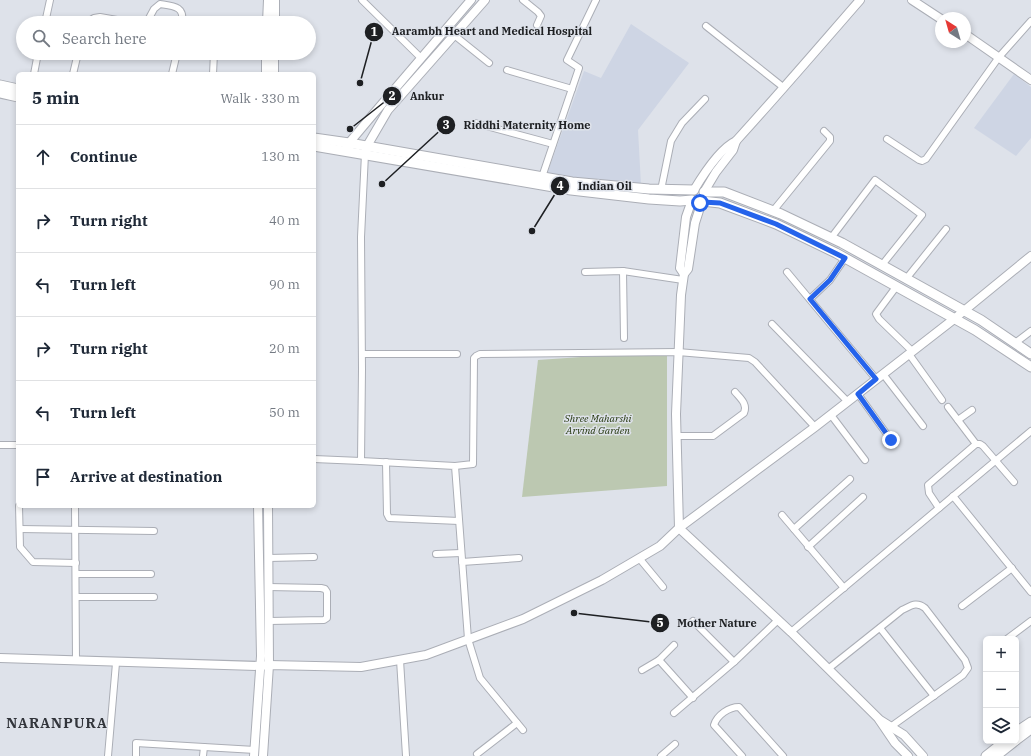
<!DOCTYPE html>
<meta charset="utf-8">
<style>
:root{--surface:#fff;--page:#f2f2f3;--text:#1f2937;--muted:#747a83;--line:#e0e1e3}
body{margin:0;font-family:"IBM Plex Serif",serif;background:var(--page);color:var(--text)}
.controls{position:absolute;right:12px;bottom:12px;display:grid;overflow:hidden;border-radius:6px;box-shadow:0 2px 6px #0003}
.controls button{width:36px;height:36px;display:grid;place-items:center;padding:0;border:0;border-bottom:1px solid var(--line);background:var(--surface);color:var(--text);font:20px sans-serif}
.compass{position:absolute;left:935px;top:12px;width:36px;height:36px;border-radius:50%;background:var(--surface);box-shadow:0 2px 6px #0003;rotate:323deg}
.stop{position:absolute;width:12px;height:12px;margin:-9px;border:3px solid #2563eb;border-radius:50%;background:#fff}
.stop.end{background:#2563eb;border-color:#fff;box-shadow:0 1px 4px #0008}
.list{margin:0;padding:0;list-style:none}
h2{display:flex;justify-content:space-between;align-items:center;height:52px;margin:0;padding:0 16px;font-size:17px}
h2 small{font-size:13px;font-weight:400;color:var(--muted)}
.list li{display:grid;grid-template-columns:26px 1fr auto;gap:12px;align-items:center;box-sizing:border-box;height:64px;padding:0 16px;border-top:1px solid var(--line)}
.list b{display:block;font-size:15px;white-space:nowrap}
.list em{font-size:13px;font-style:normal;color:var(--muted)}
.icon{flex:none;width:22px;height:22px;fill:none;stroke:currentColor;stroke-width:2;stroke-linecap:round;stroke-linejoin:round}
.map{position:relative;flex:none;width:1031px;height:756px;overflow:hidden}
.search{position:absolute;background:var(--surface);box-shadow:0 2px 6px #0003;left:16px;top:16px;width:300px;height:44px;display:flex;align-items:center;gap:10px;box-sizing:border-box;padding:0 14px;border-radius:22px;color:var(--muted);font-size:15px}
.panel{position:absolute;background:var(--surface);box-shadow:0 2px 6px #0003;left:16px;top:72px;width:300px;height:436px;border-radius:6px}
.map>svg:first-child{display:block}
</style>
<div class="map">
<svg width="1031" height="756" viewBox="0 0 1031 756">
<rect width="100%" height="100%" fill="#dee2ea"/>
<g fill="#ced5e4">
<path d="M 631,24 L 689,63 L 638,130 L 641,185 L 547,174 L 584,71 L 601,78 Z"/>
<path d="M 1014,74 L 1031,87 L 1031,138 L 1016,156 L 974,128 Z"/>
</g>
<path fill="#bcc8b1" d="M 667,351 L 667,486 L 522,497 L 538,360 Z"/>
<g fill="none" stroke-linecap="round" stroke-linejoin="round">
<defs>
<g id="minor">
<path d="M 362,0 L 421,58"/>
<path d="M 523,0 L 538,12 L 541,16 L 537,25"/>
<path d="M 45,23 L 50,0"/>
<path d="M 86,23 L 94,18 L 100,17 L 134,23"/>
<path d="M 145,23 L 147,22 L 154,9 L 160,4 C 173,6 185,6 182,23"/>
<path d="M 706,26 L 783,87"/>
<path d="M 454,35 L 489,63"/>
<path d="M 507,70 L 572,89"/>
<path d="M 34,74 L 38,53"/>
<path d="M 73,74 L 78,53"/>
<path d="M 172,74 L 177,53"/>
<path d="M 213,74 L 214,53"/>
<path d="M 475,123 L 553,144"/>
<path d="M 887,139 L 919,160 L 922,161 L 926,159 L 999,57 L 1031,21"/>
<path d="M 542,177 L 579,68 L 567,60 L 596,0"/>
<path d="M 661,190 L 671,141 L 682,123 L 705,99"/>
<path d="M 773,211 L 830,141 L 830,137 L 824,131"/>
<path d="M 831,238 L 875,180 L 922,215 L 882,265"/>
<path d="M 623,271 L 624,338"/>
<path d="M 585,272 L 623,271 L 683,280"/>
<path d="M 787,272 L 876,379"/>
<path d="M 906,279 L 946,229"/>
<path d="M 896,287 L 876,314 L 879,319 L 912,351"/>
<path d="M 810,299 L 830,280 L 845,258"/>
<path d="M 772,324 L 848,402"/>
<path d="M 1015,343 L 1031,331"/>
<path d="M 362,354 L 457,354"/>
<path d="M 909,354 L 942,400"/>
<path d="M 883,374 L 923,426"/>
<path d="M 858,394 L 891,440"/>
<path d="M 948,407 L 976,444"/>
<path d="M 831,415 L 865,460"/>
<path d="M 958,420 L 972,410"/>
<path d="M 676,436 L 713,436 L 717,433 L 744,413 C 748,404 740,398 735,392"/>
<path d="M 0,445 L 18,445"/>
<path d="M 314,459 L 361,461 L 362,369 L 361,237 L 365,154"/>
<path d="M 361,461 L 455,466 L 468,639 L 480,678 L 523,730"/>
<path d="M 386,462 L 387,514 L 389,518 L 459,521"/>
<path d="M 455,466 L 473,464 L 474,358 L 476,356 L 480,354 L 678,352 L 749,358 L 755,362 L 815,427"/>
<path d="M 953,496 L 1031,592"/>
<path d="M 19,506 L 20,547 L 33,562 L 76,563"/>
<path d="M 75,506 L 76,661"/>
<path d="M 939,508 L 929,493 L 928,485 L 976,444 L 980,444 L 983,446 L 1014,482"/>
<path d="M 782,515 L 844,588"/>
<path d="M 20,529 L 154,531"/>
<path d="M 794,529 L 850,479"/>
<path d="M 808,547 L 863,497"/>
<path d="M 436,554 L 461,553"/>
<path d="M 268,558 L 314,557"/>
<path d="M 639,558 L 663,587"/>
<path d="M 462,562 L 519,558"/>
<path d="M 76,574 L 151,574"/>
<path d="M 268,587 L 321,588 L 325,589 L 327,592 L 327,618 L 324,620 L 269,621"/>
<path d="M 76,597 L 154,597"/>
<path d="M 962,606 L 1012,568"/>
<path d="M 693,621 L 734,662"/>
<path d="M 880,628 L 934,696"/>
<path d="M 791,632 L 1031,431"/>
<path d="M 1007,639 L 1031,621"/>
<path d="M 400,660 L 406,756"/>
<path d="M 659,660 L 674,645"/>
<path d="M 828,669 L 902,610 C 911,606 916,601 925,608 L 965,660 L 968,668 L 963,675 L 889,728"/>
<path d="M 642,670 L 659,660 L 693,698"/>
<path d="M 674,713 L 734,662 L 778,620"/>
<path d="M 477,754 L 517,723"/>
<path d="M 108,756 L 116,663"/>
<path d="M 136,756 L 136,743 L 255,750"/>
<path d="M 203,756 L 204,747"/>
<path d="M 661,756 L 675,744"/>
<path d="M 742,756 L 714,725 C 717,715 729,707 739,707 L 783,756"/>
</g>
<g id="tertiary">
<path d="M 912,0 L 941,19"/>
<path d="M 267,23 L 268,0"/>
<path d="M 275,23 L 275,0"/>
<path d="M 965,34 L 1031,80"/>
<path d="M 266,74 L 266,53"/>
<path d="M 274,74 L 274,53"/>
<path d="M 346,148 L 349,143 L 370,118 L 471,0"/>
<path d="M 366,151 L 367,146 L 388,110 L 485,0"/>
<path d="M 694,190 C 703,175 721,148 736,141 C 778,95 819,47 860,0"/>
<path d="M 704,192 L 716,172 L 733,150 L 736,141"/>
<path d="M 702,201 L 695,223 L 688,269 L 684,274 L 681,295 L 676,414 L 679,528 L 791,632 L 878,718 L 895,743 L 908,756"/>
<path d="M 684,274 L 680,268 L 686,217 L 692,200"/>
<path d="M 0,658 L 260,666 L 269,665 L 361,667 L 426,655 L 523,619 L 602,580 L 660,546 L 679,528 L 815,427 L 954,319 L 1031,256"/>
<path d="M 880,720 L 904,735 L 923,756"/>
<path d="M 254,756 L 261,656 L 258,506"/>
<path d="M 263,756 L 269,665 L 268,506"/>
</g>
<g id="secondary">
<path d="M 0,85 L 18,89"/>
<path d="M 0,93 L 18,97"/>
<path d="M 314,138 L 349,143 L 572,182 L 649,189 L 694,190"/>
<path d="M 314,146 L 571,190 L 649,199 L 680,201 L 692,200"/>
<path d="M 704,192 L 724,192 L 781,214 L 842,243 L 981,320 L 1031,354"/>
<path d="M 702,201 L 720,203 L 776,224 L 836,253 L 975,330 L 1031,367"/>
<path d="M 1019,730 L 1031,722"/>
<path d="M 1016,740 L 1031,729"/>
<path d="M 986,756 L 1005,741"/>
<path d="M 996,756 L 1015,741"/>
</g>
</defs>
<use href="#minor" stroke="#abaeb6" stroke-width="8"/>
<use href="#tertiary" stroke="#abaeb6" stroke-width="10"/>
<use href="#secondary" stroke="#abaeb6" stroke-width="11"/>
<use href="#minor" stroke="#fff" stroke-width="6"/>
<use href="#tertiary" stroke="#fff" stroke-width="8"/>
<use href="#secondary" stroke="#fff" stroke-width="9"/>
</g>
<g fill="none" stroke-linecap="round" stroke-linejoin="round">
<path stroke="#2563eb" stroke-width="5" d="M 700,203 L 702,202 L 720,203 L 776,224 L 845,258 L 830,280 L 810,299 L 876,379 L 858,394 L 891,440"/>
</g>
<g text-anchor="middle" stroke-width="3" stroke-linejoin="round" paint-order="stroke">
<g font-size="10" font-style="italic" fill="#1d3005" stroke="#dee2ea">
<text x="598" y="422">Shree Maharshi<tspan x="598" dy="12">Arvind Garden</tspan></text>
</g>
<g font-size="14" font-weight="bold" letter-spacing="1" fill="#32353b" stroke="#dee2ea">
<text x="57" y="728">NARANPURA</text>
</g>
</g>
<path fill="none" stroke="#1e2023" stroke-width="1.5" d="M360 83L374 32M350 129L392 96M382 184L446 125M532 231L560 186M574 613L660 623"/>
<g fill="#1e2023" stroke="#dee2ea" stroke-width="1.5">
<circle cx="360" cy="83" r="4"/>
<circle cx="350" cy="129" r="4"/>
<circle cx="382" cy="184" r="4"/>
<circle cx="532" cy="231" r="4"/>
<circle cx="574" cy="613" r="4"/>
<circle cx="374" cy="32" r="10"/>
<circle cx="392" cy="96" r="10"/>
<circle cx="446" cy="125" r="10"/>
<circle cx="560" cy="186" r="10"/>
<circle cx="660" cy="623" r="10"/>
</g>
<g font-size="12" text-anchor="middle" font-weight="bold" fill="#fff">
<text x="374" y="36">1</text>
<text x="392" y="100">2</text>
<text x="446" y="129">3</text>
<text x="560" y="190">4</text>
<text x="660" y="627">5</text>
</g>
<g font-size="11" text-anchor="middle" font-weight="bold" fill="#1e2023" stroke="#dee2ea" stroke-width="3" stroke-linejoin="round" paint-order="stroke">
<text x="492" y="35">Aarambh Heart and Medical Hospital</text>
<text x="427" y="100">Ankur</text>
<text x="527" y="129">Riddhi Maternity Home</text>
<text x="605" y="190">Indian Oil</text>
<text x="717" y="627">Mother Nature</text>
</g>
</svg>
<div class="controls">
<button>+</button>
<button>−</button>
<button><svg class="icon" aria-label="layers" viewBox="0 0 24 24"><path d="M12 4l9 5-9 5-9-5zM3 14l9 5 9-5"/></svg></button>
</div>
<svg class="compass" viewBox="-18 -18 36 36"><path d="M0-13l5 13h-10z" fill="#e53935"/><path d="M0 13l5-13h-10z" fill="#747a83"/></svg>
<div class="stop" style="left:700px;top:203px"></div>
<div class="stop end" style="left:891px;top:440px"></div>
<div class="search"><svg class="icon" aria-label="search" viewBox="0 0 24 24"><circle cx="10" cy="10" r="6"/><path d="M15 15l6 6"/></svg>Search here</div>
<section class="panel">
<h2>5 min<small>Walk · 330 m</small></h2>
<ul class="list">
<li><svg class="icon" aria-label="ahead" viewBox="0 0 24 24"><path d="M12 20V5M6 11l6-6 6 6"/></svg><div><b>Continue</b></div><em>130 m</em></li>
<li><svg class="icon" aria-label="right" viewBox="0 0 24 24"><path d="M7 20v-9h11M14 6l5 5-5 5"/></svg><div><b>Turn right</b></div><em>40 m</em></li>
<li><svg class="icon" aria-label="left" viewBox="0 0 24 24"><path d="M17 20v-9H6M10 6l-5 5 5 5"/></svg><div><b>Turn left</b></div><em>90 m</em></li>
<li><svg class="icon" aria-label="right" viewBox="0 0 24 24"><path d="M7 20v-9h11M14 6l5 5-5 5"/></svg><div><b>Turn right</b></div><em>20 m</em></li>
<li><svg class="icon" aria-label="left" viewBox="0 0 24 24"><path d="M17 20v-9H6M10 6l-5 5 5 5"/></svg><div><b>Turn left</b></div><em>50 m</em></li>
<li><svg class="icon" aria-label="arrive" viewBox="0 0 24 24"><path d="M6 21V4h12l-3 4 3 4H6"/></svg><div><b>Arrive at destination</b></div></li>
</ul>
</section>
</div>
